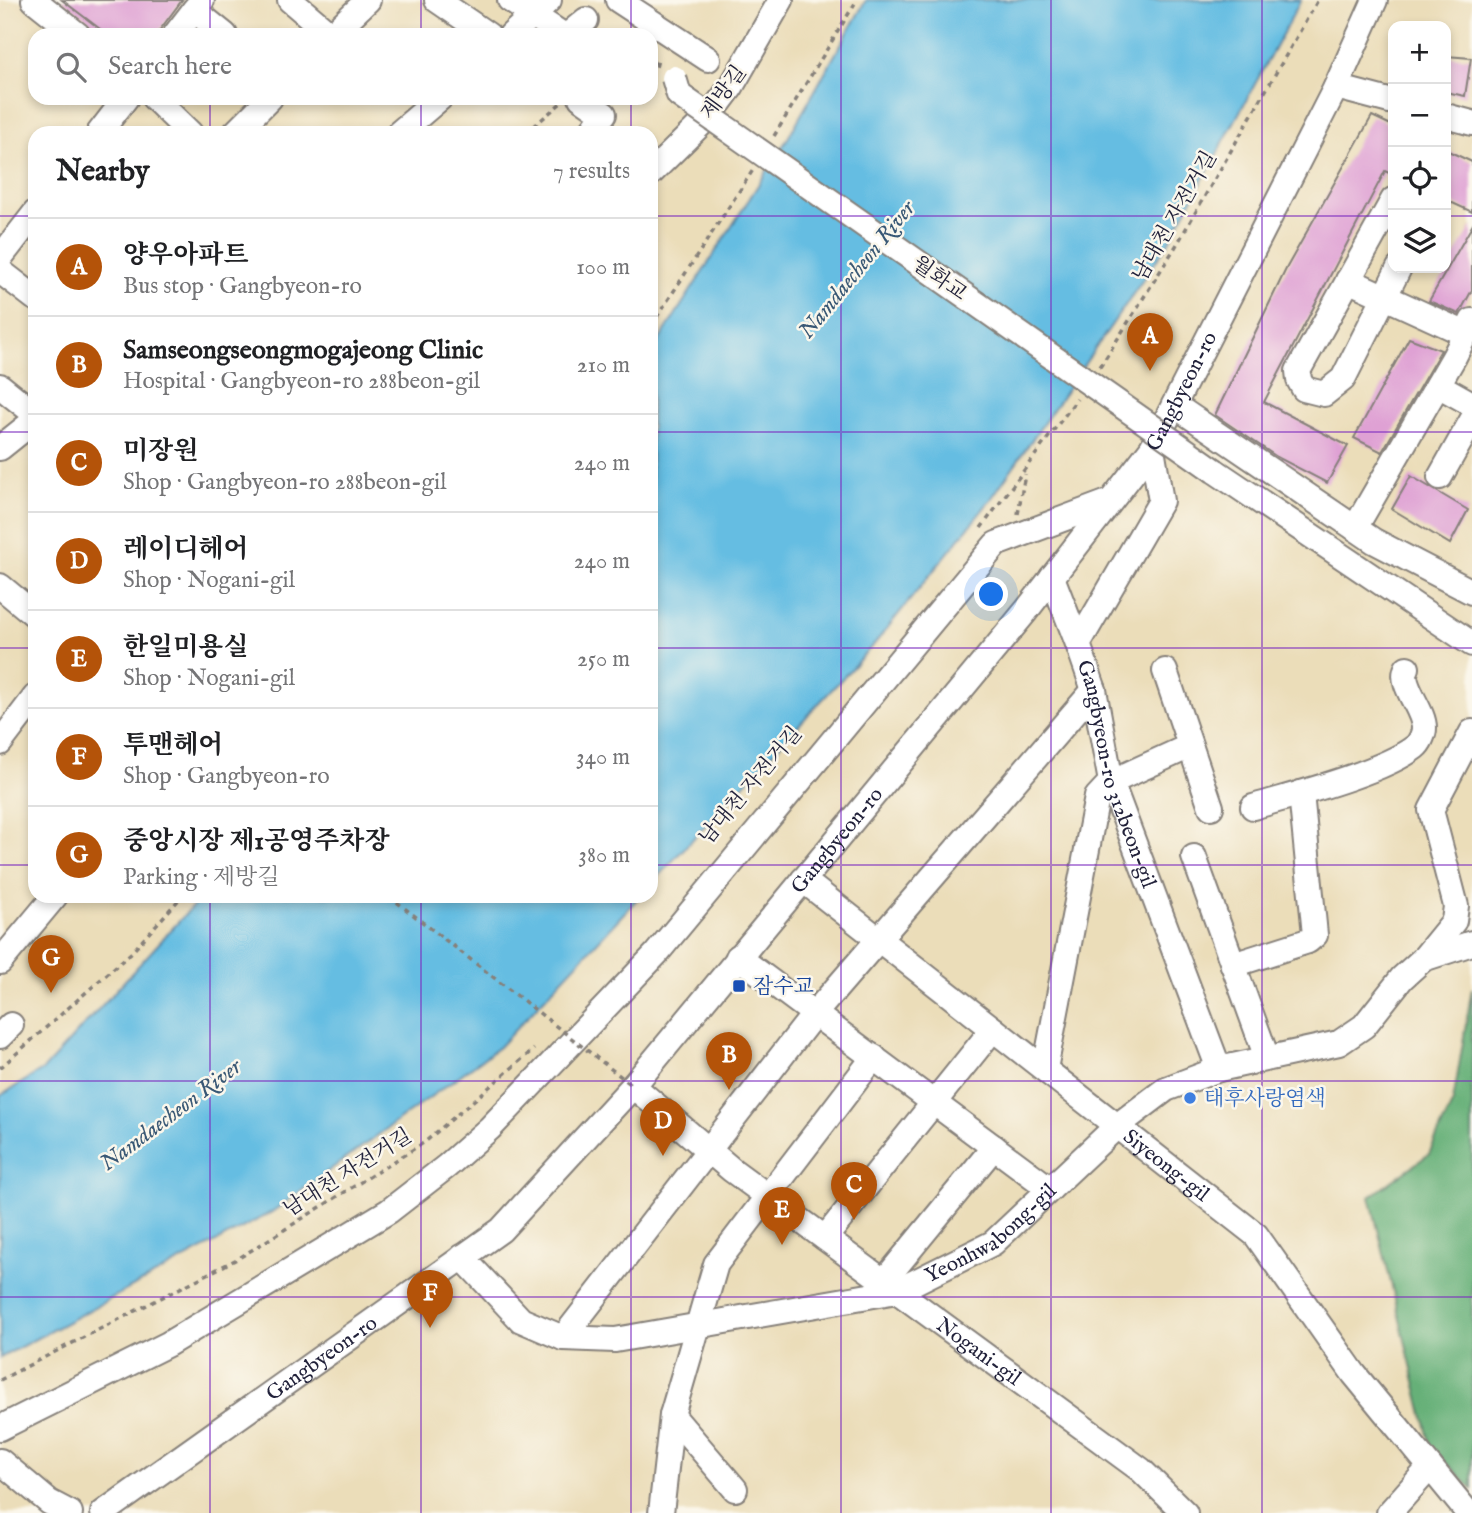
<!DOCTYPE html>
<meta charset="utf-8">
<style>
:root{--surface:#fff;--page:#f2f2f2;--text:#202124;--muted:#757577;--line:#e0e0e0;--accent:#b45309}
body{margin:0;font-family:"IM FELL English","Noto Serif KR",serif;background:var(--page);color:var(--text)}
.controls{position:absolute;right:21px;top:21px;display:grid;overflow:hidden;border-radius:14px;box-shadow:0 4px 10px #0003}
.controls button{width:63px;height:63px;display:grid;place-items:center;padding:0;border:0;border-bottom:2px solid var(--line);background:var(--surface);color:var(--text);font:35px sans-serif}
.you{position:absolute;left:992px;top:595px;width:24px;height:24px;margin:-18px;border:5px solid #fff;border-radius:50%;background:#1a73e8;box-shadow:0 0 0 10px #1a73e833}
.badge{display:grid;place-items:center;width:46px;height:46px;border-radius:50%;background:var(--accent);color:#fff;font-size:23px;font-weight:700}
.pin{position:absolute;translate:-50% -58px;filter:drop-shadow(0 2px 4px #0008)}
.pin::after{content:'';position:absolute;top:37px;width:24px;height:21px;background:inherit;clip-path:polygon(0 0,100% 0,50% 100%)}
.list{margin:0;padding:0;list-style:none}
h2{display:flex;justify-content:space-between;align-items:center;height:91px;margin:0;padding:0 28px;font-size:30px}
h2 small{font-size:23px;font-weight:400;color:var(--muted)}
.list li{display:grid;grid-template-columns:46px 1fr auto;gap:21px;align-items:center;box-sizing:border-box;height:98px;padding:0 28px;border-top:2px solid var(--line)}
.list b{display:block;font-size:26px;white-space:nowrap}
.list p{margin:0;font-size:23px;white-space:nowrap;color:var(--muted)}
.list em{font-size:23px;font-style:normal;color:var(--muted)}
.icon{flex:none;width:38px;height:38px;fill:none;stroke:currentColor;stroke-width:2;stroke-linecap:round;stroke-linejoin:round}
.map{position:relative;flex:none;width:1472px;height:1513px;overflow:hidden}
.search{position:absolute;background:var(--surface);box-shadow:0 4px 10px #0003;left:28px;top:28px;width:630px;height:77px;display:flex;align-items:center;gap:18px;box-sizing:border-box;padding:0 24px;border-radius:21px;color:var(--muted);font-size:26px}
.panel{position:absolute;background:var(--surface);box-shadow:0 4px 10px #0003;left:28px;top:126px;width:630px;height:777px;border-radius:21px}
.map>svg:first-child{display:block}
</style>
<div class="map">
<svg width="1472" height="1513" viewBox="0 0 1472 1513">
<rect width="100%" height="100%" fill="#fbf7ec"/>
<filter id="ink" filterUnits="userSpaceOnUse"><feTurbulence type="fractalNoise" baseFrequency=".0143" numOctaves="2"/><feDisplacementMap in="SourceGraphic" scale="14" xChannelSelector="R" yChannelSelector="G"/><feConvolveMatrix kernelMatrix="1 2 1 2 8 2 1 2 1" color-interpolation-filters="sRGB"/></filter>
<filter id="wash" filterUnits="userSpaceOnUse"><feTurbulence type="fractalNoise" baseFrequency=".00686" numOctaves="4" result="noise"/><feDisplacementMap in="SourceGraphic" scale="28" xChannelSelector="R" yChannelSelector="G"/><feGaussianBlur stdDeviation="1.57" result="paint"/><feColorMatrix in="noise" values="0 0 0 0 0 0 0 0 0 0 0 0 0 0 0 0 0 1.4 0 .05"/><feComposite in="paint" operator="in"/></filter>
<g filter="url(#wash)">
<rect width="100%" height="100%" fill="#ebddb9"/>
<path fill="#66b078" stroke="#44695a" stroke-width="2" d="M 1472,988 L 1472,1489 L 1431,1447 L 1370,1197 L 1429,1154 L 1453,1102 Z"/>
<g fill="#65bde2" stroke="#44708e" stroke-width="2">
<path d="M 866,0 L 1301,0 L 1167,245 L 989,502 L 876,642 L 651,884 L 651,353 L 788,138 Z"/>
<path d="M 202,896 L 640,896 L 499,1047 L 272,1212 L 0,1358 L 0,1096 L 44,1069 Z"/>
</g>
<g id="blocks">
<g fill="#dfa1d4">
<path d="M 62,0 L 182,0 L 156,35 L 108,35 Z"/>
<path d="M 1446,56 L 1471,58 L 1465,96 L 1446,92 Z"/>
<path d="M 1372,116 L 1393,126 L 1393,175 L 1385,171 L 1264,402 L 1348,446 L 1327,483 L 1277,457 L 1215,415 L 1287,267 Z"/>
<path d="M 1446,150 L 1472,162 L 1472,212 L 1446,200 Z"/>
<path d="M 1472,226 L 1472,290 L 1459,314 L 1429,301 Z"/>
<path d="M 1409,338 L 1441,350 L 1382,452 L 1354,438 Z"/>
<path d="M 1411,476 L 1468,510 L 1450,544 L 1392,509 Z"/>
</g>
</g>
</g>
<g filter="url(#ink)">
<use href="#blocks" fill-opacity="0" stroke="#86807a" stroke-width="2"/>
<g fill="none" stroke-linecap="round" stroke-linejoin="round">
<defs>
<g id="minor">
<path d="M 34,0 L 78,35"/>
<path d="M 290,0 L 331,35"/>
<path d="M 437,0 L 488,35"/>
<path d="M 510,0 L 563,35"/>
<path d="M 618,0 L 708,59"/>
<path d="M 194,10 L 225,35"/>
<path d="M 175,35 L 202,0"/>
<path d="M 331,35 L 368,0"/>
<path d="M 511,35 L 549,0"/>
<path d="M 568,35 L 586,20"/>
<path d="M 1336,87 L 1393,102"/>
<path d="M 154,98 L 190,133"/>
<path d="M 581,98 L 604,114 L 590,133"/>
<path d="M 1446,116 L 1472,123"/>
<path d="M 99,133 L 126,98"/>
<path d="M 235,133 L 270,98"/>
<path d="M 399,133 L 440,98"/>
<path d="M 651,173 L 710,115 L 731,87 L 781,0"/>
<path d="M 1393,200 L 1298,371 L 1299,380 L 1304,389 L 1324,394 L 1343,379 L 1399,268"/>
<path d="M 0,258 L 35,213"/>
<path d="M 0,271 L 35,298"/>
<path d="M 1348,280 L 1466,334"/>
<path d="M 1438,385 L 1472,404"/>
<path d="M 0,386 L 35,414"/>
<path d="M 1174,405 L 1374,541 L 1472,592"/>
<path d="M 0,448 L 35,420"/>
<path id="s1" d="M 1152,448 L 1161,501 L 1078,644 L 1094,690 L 1111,782 L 1219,1069"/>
<path d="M 1215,471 L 1472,644"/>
<path d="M 1440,477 L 1472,420"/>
<path d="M 1355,528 L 1454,357 L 1472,321"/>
<path d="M 1052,577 L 1078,644"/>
<path d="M 0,586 L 35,615"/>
<path d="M 1165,671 L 1211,807"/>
<path d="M 0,743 L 35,697"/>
<path d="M 1253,807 C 1294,795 1383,772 1415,747 C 1420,743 1424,734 1424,728 C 1424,709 1398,684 1407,668"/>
<path d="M 1194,857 L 1267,1058"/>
<path id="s2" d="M 803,880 L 1256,1235 L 1354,1374 L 1468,1513"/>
<path d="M 738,957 L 1050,1189"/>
<path d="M 1423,959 L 1454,921 L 1456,906 L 1431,810 L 1472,732"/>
<path d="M 0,962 L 55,896"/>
<path d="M 1233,965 L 1308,941 L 1315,935 L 1301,793"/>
<path d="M 0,1036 L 11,1025"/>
<path d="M 1045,1069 L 1097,797 L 1111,782 L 1190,746"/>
<path id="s3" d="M 633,1086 L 732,1170 L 1141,1470 L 1185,1513"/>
<path d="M 825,1238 L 993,1029"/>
<path id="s4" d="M 462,1257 L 521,1320 L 563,1338 L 615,1340 L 897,1291 L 993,1243 L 1117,1126 L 1166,1089 L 1219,1069 L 1339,1043 L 1364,1026 L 1402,978 L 1423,959 L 1472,943"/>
<path d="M 884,1281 L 994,1147"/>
<path d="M 563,1338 L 815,1013 L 1094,690"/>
<path d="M 672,1415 L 735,1489"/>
<path d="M 0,1428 L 168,1344 L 389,1211 L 447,1166 L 490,1128 L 656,954 L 996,544 L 1108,502"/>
<path d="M 0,1461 L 49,1502 L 70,1513"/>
<path id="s5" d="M 103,1513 L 501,1230 L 633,1086 L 1026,611 L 1152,448 L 1336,87 L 1375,0"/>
<path d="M 661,1513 L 672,1415 L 716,1264 L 874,1057"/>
<path d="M 1389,1513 L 1430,1467"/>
</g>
</defs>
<use href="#minor" stroke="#86807a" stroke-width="28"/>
<g stroke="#86807a" stroke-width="3.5" stroke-dasharray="5 5" stroke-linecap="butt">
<path d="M 612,35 L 617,31 L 617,35"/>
<path d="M 651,64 L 658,60 L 656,67"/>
<path d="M 651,91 L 653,81"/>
<path d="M 526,133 L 562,102"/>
<path d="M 774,136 L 857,0"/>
<path d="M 651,326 L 753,170"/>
<path d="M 1100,367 L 1176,246 L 1318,0"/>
<path d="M 1018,514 L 1025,474"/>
<path d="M 981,528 L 1077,399"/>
<path d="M 0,1068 L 132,952 L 182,896"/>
<path d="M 0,1380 L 239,1258 L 425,1142 L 534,1049"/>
</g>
<use href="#minor" stroke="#fff" stroke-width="24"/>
<defs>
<path id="minor-bridge" d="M 674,78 L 679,95 L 1215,471"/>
</defs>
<use href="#minor-bridge" stroke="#86807a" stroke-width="28" stroke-linecap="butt"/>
<path stroke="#86807a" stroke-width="3.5" stroke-dasharray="5 5" stroke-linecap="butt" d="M 389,896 L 633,1086"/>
<use href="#minor-bridge" stroke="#fff" stroke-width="24"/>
</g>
</g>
<path fill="none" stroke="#7b2cbf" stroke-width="2" stroke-opacity="0.55" d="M 210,0 L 210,35M 421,0 L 421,35M 631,0 L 631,35M 841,0 L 841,1513M 1051,0 L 1051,1513M 1262,0 L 1262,1513M 210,98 L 210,133M 421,98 L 421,133M 631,98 L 631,133M 0,216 L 35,216M 651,216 L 1393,216M 1446,216 L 1472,216M 0,432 L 35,432M 651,432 L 1472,432M 0,648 L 35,648M 651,648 L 1472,648M 0,865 L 35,865M 651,865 L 1472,865M 210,896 L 210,1513M 421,896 L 421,1513M 631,896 L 631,1513M 0,1081 L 1472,1081M 0,1297 L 1472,1297"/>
<rect fill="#1a4fb4" stroke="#fbf7ec" stroke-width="2.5" x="732" y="979" width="14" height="14" rx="3.5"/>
<circle fill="#3f7fe0" stroke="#fbf7ec" stroke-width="2.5" cx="1190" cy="1098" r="7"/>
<g text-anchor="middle" stroke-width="5" stroke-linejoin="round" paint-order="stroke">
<g font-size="21" fill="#22223b" stroke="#fbf7ec">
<text transform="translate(723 92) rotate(-54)" y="7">제방길</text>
<text transform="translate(1174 216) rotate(-60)" y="7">남대천 자전거길</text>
<text transform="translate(940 278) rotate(35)" y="7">월화교</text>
<text dy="7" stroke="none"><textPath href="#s5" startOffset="1570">Gangbyeon-ro</textPath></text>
<text dy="7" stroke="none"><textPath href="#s1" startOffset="355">Gangbyeon-ro 312beon-gil</textPath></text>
<text transform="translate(750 785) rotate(-50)" y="7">남대천 자전거길</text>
<text dy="7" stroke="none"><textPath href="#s5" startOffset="1003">Gangbyeon-ro</textPath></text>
<text dy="7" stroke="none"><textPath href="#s2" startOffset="462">Siyeong-gil</textPath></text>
<text transform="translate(347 1172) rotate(-32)" y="7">남대천 자전거길</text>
<text dy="7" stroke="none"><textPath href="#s4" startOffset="581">Yeonhwabong-gil</textPath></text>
<text dy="7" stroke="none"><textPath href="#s3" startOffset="436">Nogani-gil</textPath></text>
<text dy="7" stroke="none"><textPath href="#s5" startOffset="268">Gangbyeon-ro</textPath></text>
</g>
<g font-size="21" fill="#164399" stroke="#fbf7ec" text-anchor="start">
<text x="753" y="993">잠수교</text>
</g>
<g font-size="21" fill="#366cbe" stroke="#fbf7ec" text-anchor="start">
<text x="1204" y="1105">태후사랑염색</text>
</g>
<g font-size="23" font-style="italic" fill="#395875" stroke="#fbf7ec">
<text transform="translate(856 269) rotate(-51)" y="8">Namdaecheon River</text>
<text transform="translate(170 1114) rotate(-37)" y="8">Namdaecheon River</text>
</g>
</g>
</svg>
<div class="controls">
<button>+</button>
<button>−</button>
<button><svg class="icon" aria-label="locate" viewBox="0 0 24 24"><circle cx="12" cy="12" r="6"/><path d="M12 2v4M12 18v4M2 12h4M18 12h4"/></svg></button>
<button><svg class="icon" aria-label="layers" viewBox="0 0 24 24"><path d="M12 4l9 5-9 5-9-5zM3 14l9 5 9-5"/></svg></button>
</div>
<div class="you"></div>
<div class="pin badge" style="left:1150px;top:371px">A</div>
<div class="pin badge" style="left:729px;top:1090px">B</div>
<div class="pin badge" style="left:854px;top:1220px">C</div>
<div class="pin badge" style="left:663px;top:1156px">D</div>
<div class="pin badge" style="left:782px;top:1245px">E</div>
<div class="pin badge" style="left:430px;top:1328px">F</div>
<div class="pin badge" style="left:51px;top:993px">G</div>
<div class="search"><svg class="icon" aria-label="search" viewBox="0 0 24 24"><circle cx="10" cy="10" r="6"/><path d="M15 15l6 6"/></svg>Search here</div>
<section class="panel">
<h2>Nearby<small>7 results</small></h2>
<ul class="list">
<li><span class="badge">A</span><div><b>양우아파트</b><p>Bus stop · Gangbyeon-ro</p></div><em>100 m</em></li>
<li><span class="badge">B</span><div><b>Samseongseongmogajeong Clinic</b><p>Hospital · Gangbyeon-ro 288beon-gil</p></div><em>210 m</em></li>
<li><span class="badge">C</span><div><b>미장원</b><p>Shop · Gangbyeon-ro 288beon-gil</p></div><em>240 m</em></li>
<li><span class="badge">D</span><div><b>레이디헤어</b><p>Shop · Nogani-gil</p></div><em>240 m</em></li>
<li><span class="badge">E</span><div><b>한일미용실</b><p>Shop · Nogani-gil</p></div><em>250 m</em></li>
<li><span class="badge">F</span><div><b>투맨헤어</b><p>Shop · Gangbyeon-ro</p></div><em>340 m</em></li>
<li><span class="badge">G</span><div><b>중앙시장 제1공영주차장</b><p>Parking · 제방길</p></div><em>380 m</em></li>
</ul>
</section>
</div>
